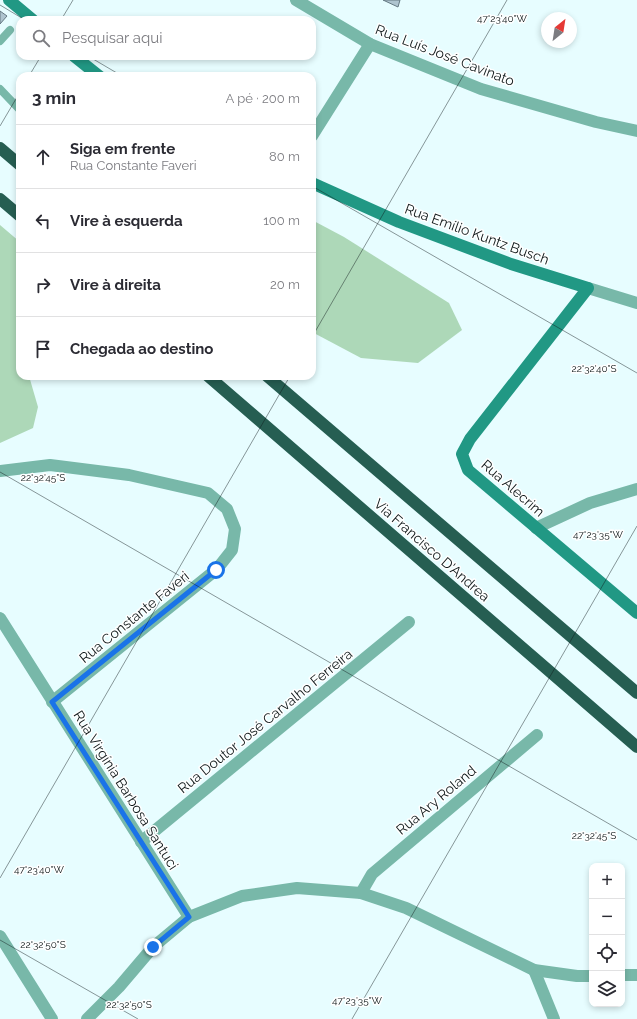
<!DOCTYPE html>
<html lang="pt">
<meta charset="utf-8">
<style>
:root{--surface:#fff;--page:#f2f2f3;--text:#2b2b33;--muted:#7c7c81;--line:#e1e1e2}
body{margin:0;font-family:Raleway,sans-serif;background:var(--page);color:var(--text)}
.controls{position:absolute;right:12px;bottom:12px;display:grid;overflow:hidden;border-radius:8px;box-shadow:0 2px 6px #0003}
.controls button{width:36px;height:36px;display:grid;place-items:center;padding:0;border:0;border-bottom:1px solid var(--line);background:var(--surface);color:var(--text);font:20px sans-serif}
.compass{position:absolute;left:541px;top:12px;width:36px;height:36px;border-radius:50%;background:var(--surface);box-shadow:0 2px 6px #0003;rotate:30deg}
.stop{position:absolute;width:12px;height:12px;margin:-9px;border:3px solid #1a73e8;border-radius:50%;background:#fff}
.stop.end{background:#1a73e8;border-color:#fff;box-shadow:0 1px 4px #0008}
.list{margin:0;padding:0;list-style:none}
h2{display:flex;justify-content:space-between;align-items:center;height:52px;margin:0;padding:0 16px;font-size:17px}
h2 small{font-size:13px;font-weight:400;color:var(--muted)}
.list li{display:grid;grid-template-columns:26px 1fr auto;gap:12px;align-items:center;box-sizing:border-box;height:64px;padding:0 16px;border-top:1px solid var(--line)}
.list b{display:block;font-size:15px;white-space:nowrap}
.list p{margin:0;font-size:13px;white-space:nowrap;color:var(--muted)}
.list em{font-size:13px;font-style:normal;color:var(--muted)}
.icon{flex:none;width:22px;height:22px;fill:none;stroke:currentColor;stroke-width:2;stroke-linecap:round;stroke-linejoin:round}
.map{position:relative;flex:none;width:637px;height:1019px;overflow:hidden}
.search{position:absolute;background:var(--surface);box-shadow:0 2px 6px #0003;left:16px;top:16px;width:300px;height:44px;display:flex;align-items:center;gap:10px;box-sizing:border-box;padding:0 14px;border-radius:12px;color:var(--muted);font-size:15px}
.panel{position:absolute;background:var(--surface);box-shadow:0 2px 6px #0003;left:16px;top:72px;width:300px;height:308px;border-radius:12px}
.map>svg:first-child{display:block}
</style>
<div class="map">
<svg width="637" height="1019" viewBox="0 0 637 1019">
<rect width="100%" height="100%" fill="#e7fdff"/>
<g fill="#add8b8">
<path d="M 312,220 L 344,237 L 449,303 L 462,330 L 418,363 L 361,358 L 312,332 Z"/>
<path d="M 0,225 L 20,242 L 20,376 L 29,376 L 38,407 L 33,428 L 0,443 Z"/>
</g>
<g fill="#aec4cf" stroke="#647882">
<path d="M 383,0 L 400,0 L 398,7 Z"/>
<path d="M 0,11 L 7,16 L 0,24 Z"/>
</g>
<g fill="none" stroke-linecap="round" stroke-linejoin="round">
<g stroke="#78b8a9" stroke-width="8">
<path d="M 0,41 L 10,30"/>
<path d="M 0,89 L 20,110"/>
</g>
<g stroke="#78b8a9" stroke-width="12">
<path d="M 296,0 L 370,44 L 481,89 L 596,122 L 637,131"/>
<path d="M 312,136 L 370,44"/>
<path d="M 588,288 L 637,303"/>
<path d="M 0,471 L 50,465 L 129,475 L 208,493 L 227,509 L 235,529 L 232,550 L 217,569 L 52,702"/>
<path d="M 536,528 L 590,503 L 637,489"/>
<path d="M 0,618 L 189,917"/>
<path d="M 141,842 L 409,622"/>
<path d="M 361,893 L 372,874 L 537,735"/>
<path d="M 0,936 L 52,1019"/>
<path d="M 534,970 L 554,1019"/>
<path d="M 622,975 L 637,975"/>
<path d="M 87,1019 L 119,987 L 153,947 L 189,917 L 242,896 L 297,888 L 361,893 L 406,908 L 534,970 L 577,976 L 592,976"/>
</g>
<g stroke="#219884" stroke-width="12">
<path d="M 9,0 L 33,20"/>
<path d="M 74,56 L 99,76"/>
<path d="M 312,183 L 399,222 L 511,264 L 588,288 L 470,439 L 462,454 L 468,470 L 637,613"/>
</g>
<g stroke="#265e52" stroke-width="12">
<path d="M 0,148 L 20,165"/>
<path d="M 0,199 L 20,216"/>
<path d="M 208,376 L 637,747"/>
<path d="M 267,376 L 637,693"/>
</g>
</g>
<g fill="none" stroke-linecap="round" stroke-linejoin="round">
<path stroke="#1a73e8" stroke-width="5" d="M 153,947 L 189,917 L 52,702 L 216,570"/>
</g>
<path fill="none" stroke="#0f191a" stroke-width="1" stroke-opacity="0.45" d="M 0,5 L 25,20M 61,20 L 73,0M 88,56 L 122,76M 29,76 L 41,56M 0,126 L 20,92M 312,186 L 637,373M 312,337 L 507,0M 0,472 L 637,840M 0,878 L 290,376M 0,940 L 138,1019M 352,1019 L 637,526"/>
<g text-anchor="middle" stroke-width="3" stroke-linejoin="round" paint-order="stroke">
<g font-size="14" fill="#0f191a" stroke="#fff">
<text transform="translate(445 55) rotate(21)" y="5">Rua Luís José Cavinato</text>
<text transform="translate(477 234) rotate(20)" y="5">Rua Emílio Kuntz Busch</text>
<text transform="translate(513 488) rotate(41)" y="5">Rua Alecrim</text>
<text transform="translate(432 550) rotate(41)" y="5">Via Francisco D'Andrea</text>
<text transform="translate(134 617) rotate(-39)" y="5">Rua Constante Faveri</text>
<text transform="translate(265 721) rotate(-39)" y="5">Rua Doutor José Carvalho Ferreira</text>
<text transform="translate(126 790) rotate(58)" y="5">Rua Virgínia Barbosa Santuci</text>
<text transform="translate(436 800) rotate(-40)" y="5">Rua Ary Roland</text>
</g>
</g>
<g font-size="10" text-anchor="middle" fill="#0f191a" stroke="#fff" stroke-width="3" stroke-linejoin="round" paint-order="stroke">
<text x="502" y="22">47°23'40"W</text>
<text x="594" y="372">22°32'40"S</text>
<text x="43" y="481">22°32'45"S</text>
<text x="598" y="538">47°23'35"W</text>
<text x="594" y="839">22°32'45"S</text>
<text x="39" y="873">47°23'40"W</text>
<text x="43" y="948">22°32'50"S</text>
<text x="357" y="1004">47°23'35"W</text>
<text x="129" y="1008">22°32'50"S</text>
</g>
</svg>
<div class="controls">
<button>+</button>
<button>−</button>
<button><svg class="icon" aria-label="locate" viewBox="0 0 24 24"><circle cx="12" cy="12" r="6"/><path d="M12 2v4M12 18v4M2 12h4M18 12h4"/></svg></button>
<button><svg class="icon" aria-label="layers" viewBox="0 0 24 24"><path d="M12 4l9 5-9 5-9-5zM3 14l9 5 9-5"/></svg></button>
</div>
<svg class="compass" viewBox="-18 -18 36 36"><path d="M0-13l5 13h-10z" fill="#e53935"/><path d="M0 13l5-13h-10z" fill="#7c7c81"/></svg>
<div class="stop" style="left:216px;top:570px"></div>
<div class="stop end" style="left:153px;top:947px"></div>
<div class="search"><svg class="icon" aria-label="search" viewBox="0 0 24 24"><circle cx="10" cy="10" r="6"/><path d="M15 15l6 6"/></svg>Pesquisar aqui</div>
<section class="panel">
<h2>3 min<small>A pé · 200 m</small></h2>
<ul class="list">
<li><svg class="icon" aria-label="ahead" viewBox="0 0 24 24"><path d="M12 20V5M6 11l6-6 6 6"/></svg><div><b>Siga em frente</b><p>Rua Constante Faveri</p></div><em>80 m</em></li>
<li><svg class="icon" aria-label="left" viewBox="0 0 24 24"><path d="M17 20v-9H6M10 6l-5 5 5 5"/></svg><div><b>Vire à esquerda</b></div><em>100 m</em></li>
<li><svg class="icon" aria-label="right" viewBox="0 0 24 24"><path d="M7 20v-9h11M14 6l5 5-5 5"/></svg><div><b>Vire à direita</b></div><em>20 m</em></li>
<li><svg class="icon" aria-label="arrive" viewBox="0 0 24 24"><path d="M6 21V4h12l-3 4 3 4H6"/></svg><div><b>Chegada ao destino</b></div></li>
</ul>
</section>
</div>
